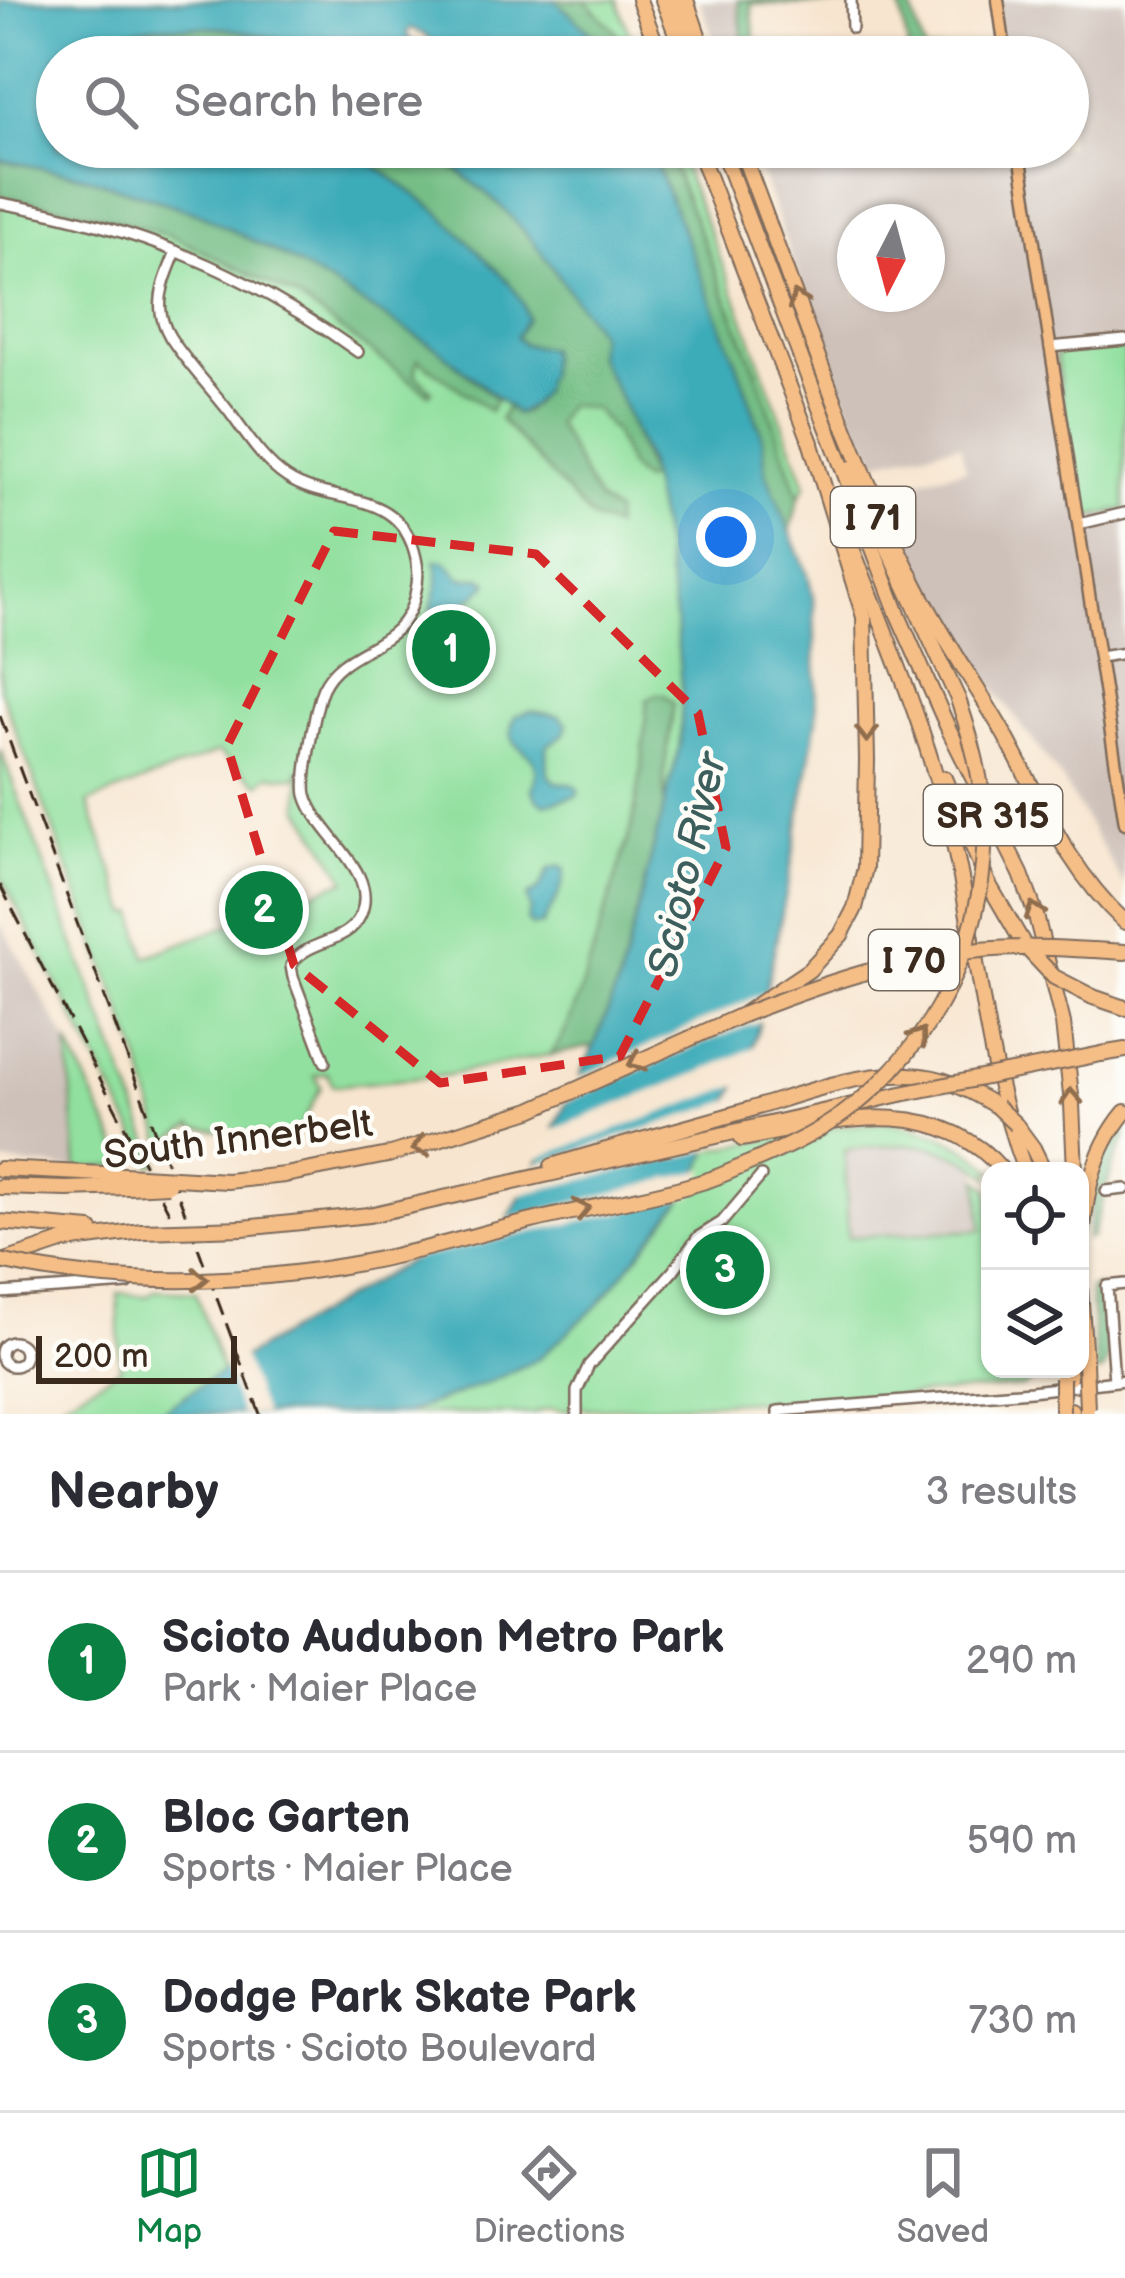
<!DOCTYPE html>
<meta charset="utf-8">
<style>
:root{--surface:#fff;--page:#f2f2f3;--text:#2b2b33;--muted:#7c7c81;--line:#e1e1e2;--accent:#0b8043}
body{margin:0;font-family:"Balsamiq Sans",sans-serif;background:var(--page);color:var(--text)}
.controls{position:absolute;right:36px;bottom:36px;display:grid;overflow:hidden;border-radius:24px;box-shadow:0 3px 9px #0004}
.controls button{width:108px;height:108px;display:grid;place-items:center;padding:0;border:0;border-bottom:3px solid var(--line);background:var(--surface);color:var(--text);font:60px sans-serif}
.compass{position:absolute;left:837px;top:204px;width:108px;height:108px;border-radius:50%;background:var(--surface);box-shadow:0 3px 9px #0004;rotate:186deg}
.scale{position:absolute;left:36px;bottom:30px;width:201px;box-sizing:border-box;padding-left:12px;border:6px solid #3b2a1e;border-top:0;font-size:33px;line-height:42px;white-space:nowrap;color:#3b2a1e;-webkit-text-stroke:9px #fdfcf7;paint-order:stroke}
.you{position:absolute;left:726px;top:537px;width:42px;height:42px;margin:-30px;border:9px solid #fff;border-radius:50%;background:#1a73e8;box-shadow:0 0 0 18px #1a73e833}
.badge{display:grid;place-items:center;width:78px;height:78px;border-radius:50%;background:var(--accent);color:#fff;font-size:39px;font-weight:700}
.pin{position:absolute;translate:-50% -50%;border:6px solid #fff;box-shadow:0 3px 12px #0006}
.list{margin:0;padding:0;list-style:none}
h2{display:flex;justify-content:space-between;align-items:center;height:156px;margin:0;padding:0 48px;font-size:51px}
h2 small{font-size:39px;font-weight:400;color:var(--muted)}
.list li{display:grid;grid-template-columns:78px 1fr auto;gap:36px;align-items:center;box-sizing:border-box;height:180px;padding:0 48px;border-top:3px solid var(--line)}
.list b{display:block;font-size:45px;white-space:nowrap}
.list p{margin:0;font-size:39px;white-space:nowrap;color:var(--muted)}
.list em{font-size:39px;font-style:normal;color:var(--muted)}
.icon{flex:none;width:66px;height:66px;fill:none;stroke:currentColor;stroke-width:2;stroke-linecap:round;stroke-linejoin:round}
.map{position:relative;flex:none;width:1125px;height:1414px;overflow:hidden}
.search{position:absolute;background:var(--surface);box-shadow:0 3px 9px #0004;left:36px;right:36px;top:36px;height:132px;display:flex;align-items:center;gap:30px;box-sizing:border-box;padding:0 42px;border-radius:66px;color:var(--muted);font-size:45px}
.sheet{height:696px;background:var(--surface)}
nav{display:flex;justify-content:space-around;align-items:center;box-sizing:border-box;height:168px;border-top:3px solid var(--line);background:var(--surface);font-size:33px;color:var(--muted)}
nav a{display:grid;justify-items:center;gap:6px}
nav .on{color:var(--accent)}
.map>svg:first-child{display:block}
</style>
<div class="map">
<svg width="1125" height="1414" viewBox="0 0 1125 1414">
<rect width="100%" height="100%" fill="#fdfcf7"/>
<filter id="ink" filterUnits="userSpaceOnUse"><feTurbulence type="fractalNoise" baseFrequency=".00833" numOctaves="2"/><feDisplacementMap in="SourceGraphic" scale="24" xChannelSelector="R" yChannelSelector="G"/><feConvolveMatrix kernelMatrix="1 2 1 2 8 2 1 2 1" color-interpolation-filters="sRGB"/></filter>
<filter id="wash" filterUnits="userSpaceOnUse"><feTurbulence type="fractalNoise" baseFrequency=".004" numOctaves="4" result="noise"/><feDisplacementMap in="SourceGraphic" scale="48" xChannelSelector="R" yChannelSelector="G"/><feGaussianBlur stdDeviation="2.7" result="paint"/><feColorMatrix in="noise" values="0 0 0 0 0 0 0 0 0 0 0 0 0 0 0 0 0 1.4 0 .05"/><feComposite in="paint" operator="in"/></filter>
<g filter="url(#wash)">
<rect width="100%" height="100%" fill="#f7e5cf"/>
<g fill="#cec1b9" fill-rule="evenodd">
<path d="M 700,0 L 738,0 L 745,57 L 720,57 Z"/>
<path d="M 996,0 L 1125,0 L 1125,346 L 1061,351 L 1088,517 L 1125,509 L 1125,886 L 1061,778 L 975,664 L 911,564 L 884,488 L 966,469 L 960,444 L 878,461 L 855,422 L 814,321 L 752,147 L 1068,147 L 1068,57 L 957,57 L 1003,54 ZM 855,222 L 927,222 L 927,294 L 855,294 Z"/>
<path d="M 0,923 L 68,1043 L 77,1169 L 0,1162 Z"/>
<path d="M 888,1144 L 929,1145 L 950,1152 L 978,1167 L 983,1230 L 848,1238 L 844,1150 Z"/>
</g>
<g fill="#91e09f" stroke="#66855e" stroke-width="3" fill-rule="evenodd">
<path d="M 585,0 L 617,0 L 638,57 L 621,57 L 616,32 Z"/>
<path d="M 349,147 L 429,147 L 647,463 L 662,536 L 676,622 L 682,698 L 680,744 L 657,835 L 594,1046 L 443,1076 L 333,1086 L 327,1073 L 315,1076 L 321,1087 L 295,1138 L 195,1128 L 193,1125 L 163,1144 L 138,1054 L 0,689 L 0,160 L 440,350 L 516,414 L 524,412 L 439,212 ZM 218,752 L 259,784 L 269,775 L 296,777 L 300,768 L 300,807 L 346,880 L 146,957 L 135,913 L 129,914 L 88,803 Z"/>
<path d="M 665,147 L 675,147 L 736,298 L 806,485 L 799,497 L 757,372 Z"/>
<path d="M 1125,346 L 1125,509 L 1088,517 L 1079,510 L 1056,357 L 1061,351 Z"/>
<path d="M 0,749 L 158,1164 L 151,1165 L 0,875 Z"/>
<path d="M 68,1043 L 124,1159 L 120,1166 L 77,1169 Z"/>
<path d="M 888,1122 C 935,1132 958,1138 995,1171 L 990,1171 L 990,1178 C 949,1138 898,1142 845,1150 L 848,1237 L 982,1230 L 979,1179 L 990,1190 L 990,1369 L 1033,1369 L 1029,1383 L 1022,1387 L 769,1405 L 768,1400 L 585,1409 L 574,1398 L 569,1411 L 549,1409 L 533,1414 L 404,1414 L 487,1383 L 538,1359 L 599,1304 L 694,1185 L 709,1150 L 843,1126 Z"/>
<path d="M 155,1290 L 196,1292 L 222,1372 L 157,1414 L 34,1414 L 40,1408 L 54,1407 L 120,1369 L 118,1293 L 147,1296 Z"/>
</g>
<g fill="#74be86" stroke="#587452" stroke-width="3">
<path d="M 555,0 L 585,0 L 616,32 L 621,57 L 610,57 L 588,30 Z"/>
<path d="M 738,0 L 845,0 L 846,5 L 751,4 L 757,57 L 745,57 Z"/>
<path d="M 899,0 L 909,0 L 925,52 L 1002,47 L 1003,54 L 885,57 L 884,53 L 905,52 L 908,48 Z"/>
<path d="M 155,26 C 209,28 268,26 314,57 L 169,57 L 112,41 L 110,34 Z"/>
<path d="M 349,147 L 429,147 L 498,203 L 533,241 L 600,333 L 597,355 L 621,400 L 650,477 L 643,481 L 630,469 L 613,431 L 594,409 L 566,405 L 556,424 L 598,501 L 615,512 L 614,527 L 592,519 L 500,419 L 507,407 L 516,414 L 524,412 L 536,401 L 523,344 L 515,337 L 439,212 Z"/>
<path d="M 649,147 L 665,147 L 757,373 L 799,497 L 790,532 L 766,473 L 762,435 L 737,364 Z"/>
<path d="M 0,160 L 83,176 L 197,213 L 287,258 L 440,350 L 496,399 L 490,411 L 418,359 L 415,374 L 432,391 L 429,394 L 296,297 L 174,237 L 87,212 L 0,196 Z"/>
<path d="M 657,694 L 664,695 L 674,704 L 664,772 L 665,805 L 619,982 L 594,1046 L 551,1055 L 565,1032 L 580,994 L 633,822 L 642,767 L 647,700 Z"/>
<path d="M 1125,1119 L 1125,1138 L 1113,1165 L 1092,1237 L 1087,1239 L 1097,1172 Z"/>
<path d="M 1100,1287 L 1108,1358 L 1104,1370 L 1097,1374 L 1090,1288 Z"/>
</g>
<g fill="#3dacb9" stroke="#3c6b6c" stroke-width="3">
<path d="M 0,0 L 555,0 L 588,30 L 610,57 L 453,57 L 425,35 L 411,28 L 407,32 L 409,39 L 442,57 L 314,57 L 275,38 L 224,28 L 155,26 L 110,34 L 113,41 L 169,57 L 57,57 L 57,147 L 349,147 L 439,212 L 509,282 L 523,304 L 527,318 L 516,337 L 523,344 L 549,349 C 550,377 544,402 516,414 L 440,350 L 287,258 L 197,213 L 83,176 L 0,160 Z"/>
<path d="M 429,147 L 649,147 L 737,364 L 762,435 L 766,473 L 808,575 L 814,602 L 817,719 L 787,889 L 758,1029 L 752,1049 L 694,1185 L 599,1304 L 538,1359 L 487,1383 L 404,1414 L 157,1414 L 241,1359 L 419,1255 L 501,1231 L 523,1193 L 594,1046 L 619,982 L 680,744 L 682,698 L 676,622 L 662,536 L 647,463 L 621,400 L 597,355 L 599,333 L 533,241 L 498,203 Z"/>
<path d="M 435,560 L 445,561 L 461,578 L 482,578 L 489,583 L 466,604 L 462,611 C 471,633 491,625 485,656 L 466,666 L 444,653 L 443,626 C 422,607 436,602 438,580 C 438,576 436,564 435,560 Z"/>
<path d="M 531,711 L 560,716 L 567,724 L 564,734 L 547,746 L 548,775 L 556,782 L 574,785 L 579,790 L 577,796 L 545,804 L 537,799 L 532,789 C 552,742 497,759 515,716 Z"/>
<path d="M 560,866 L 565,870 C 563,893 552,906 542,925 L 532,926 L 527,921 L 530,909 L 527,897 L 539,889 L 549,869 Z"/>
</g>
<g fill="#f7e5cf">
<path d="M 772,989 L 766,1019 L 698,1045 L 557,1106 L 570,1081 Z"/>
<path d="M 760,1044 L 743,1083 L 531,1161 L 544,1133 L 705,1070 Z"/>
<path d="M 736,1099 L 727,1121 L 671,1139 L 725,1125 L 715,1149 L 515,1196 L 529,1166 Z"/>
<path d="M 707,1169 L 693,1196 L 395,1263 L 497,1226 L 500,1221 Z"/>
<path d="M 241,1352 L 264,1414 L 241,1414 L 222,1365 Z"/>
</g>
</g>
<g filter="url(#ink)">
<g fill="none" stroke-linecap="round" stroke-linejoin="round">
<defs>
<g id="minor">
<path d="M 851,0 L 852,28"/>
<path d="M 0,203 C 137,227 245,271 358,352"/>
<path d="M 176,251 C 169,270 158,291 161,312 C 162,321 166,330 170,337 C 186,362 208,385 227,409 C 244,431 262,461 286,477 C 332,508 400,485 416,558 C 419,570 418,583 415,595 C 404,651 344,644 323,688 C 316,704 302,779 306,795 C 317,835 379,870 361,914 C 348,946 305,938 291,966 L 293,977 L 325,1062"/>
<path d="M 1050,347 L 1125,340"/>
<path d="M 1079,524 L 1125,513"/>
<path d="M 1100,657 L 1125,653"/>
<path d="M 1106,1191 L 1125,1189"/>
<path d="M 0,1293 L 128,1284"/>
<circle cx="13" cy="1354" r="12"/>
<path d="M 1114,1381 L 1107,1286 L 1125,1284"/>
<path d="M 577,1414 L 577,1391 L 589,1365 L 673,1271 L 698,1237 L 722,1222 L 761,1176"/>
<path d="M 778,1414 L 778,1411 L 1031,1391 L 1125,1380"/>
</g>
<g id="major">
<path d="M 998,0 L 1006,57"/>
<path d="M 1019,147 L 1125,823"/>
</g>
<g id="highway">
<path d="M 639,0 L 661,57"/>
<path d="M 663,0 L 685,57"/>
<path d="M 672,0 L 702,57"/>
<path d="M 686,0 L 698,35"/>
<path d="M 697,147 L 811,443"/>
<path d="M 721,147 L 899,617 L 949,730 L 1021,874 L 1035,912 L 1063,1023 L 1072,1104 L 1075,1171"/>
<path d="M 740,147 C 797,295 848,457 922,597 C 948,646 980,691 1007,739 C 1043,806 1068,869 1125,922"/>
<path d="M 851,468 L 958,699"/>
<path d="M 852,548 C 893,652 937,757 959,868 C 980,970 988,1073 1025,1171"/>
<path d="M 944,778 L 988,883 L 1024,945"/>
<path d="M 1094,950 L 1125,952"/>
<path d="M 1093,997 L 1125,1008"/>
<path d="M 1101,1054 L 1125,1050"/>
<path d="M 1016,1125 L 1033,1148 L 1044,1171"/>
<path d="M 742,1139 C 830,1122 935,1090 1003,1171"/>
<path d="M 552,1166 C 617,1146 683,1129 748,1110 C 799,1095 856,1072 910,1075 C 943,1076 968,1089 996,1106"/>
<path d="M 0,1169 L 124,1175"/>
<path d="M 227,1181 L 285,1175 L 388,1155 L 531,1110 L 742,1015 L 809,970 L 841,935 L 855,908 L 865,868 L 867,760 L 864,617 L 809,438"/>
<path d="M 0,1187 L 67,1189 L 128,1187"/>
<path d="M 0,1222 L 91,1230"/>
<path d="M 243,1228 L 369,1215 L 901,1094"/>
<path d="M 1080,1256 C 1085,1203 1089,1155 1125,1112"/>
<path d="M 2,1262 L 65,1241 L 142,1231"/>
<path d="M 1080,1287 L 1085,1363"/>
<path d="M 1068,1369 L 1069,1378"/>
<path d="M 1071,1410 L 1071,1414"/>
</g>
</defs>
<use href="#minor" stroke="#7d6b5c" stroke-width="14"/>
<use href="#major" stroke="#7d6b5c" stroke-width="15"/>
<use href="#highway" stroke="#7d6b5c" stroke-width="18"/>
<use href="#minor" stroke="#fff" stroke-width="9"/>
<use href="#major" stroke="#f6be87" stroke-width="10"/>
<use href="#highway" stroke="#f6be87" stroke-width="14"/>
<g stroke="#3b2a1e" stroke-width="3" stroke-dasharray="18 9" stroke-linecap="butt">
<path d="M 0,716 L 260,1414"/>
<path d="M 0,885 L 172,1218"/>
</g>
<defs>
<g id="highway-bridge">
<path d="M 1024,945 L 1054,977 L 1093,997"/>
<path d="M 742,1015 C 831,980 923,949 1020,948 C 1045,947 1070,949 1094,950"/>
<path d="M 901,1094 L 1101,1054"/>
<path d="M 996,1106 L 1016,1125"/>
<path d="M 124,1175 L 227,1181"/>
<path d="M 128,1187 L 168,1185"/>
<path d="M 142,1231 L 243,1228"/>
<path d="M 0,1261 C 112,1286 230,1285 343,1266 C 405,1256 467,1237 528,1222 C 587,1207 648,1199 705,1181 C 719,1177 733,1170 747,1164 C 780,1150 814,1135 843,1114 C 939,1045 994,922 983,805 C 980,769 970,734 958,699"/>
<path d="M 1085,1363 L 1087,1408"/>
<path d="M 1062,1378 L 1062,1411"/>
</g>
</defs>
<use href="#highway-bridge" stroke="#7d6b5c" stroke-width="18" stroke-linecap="butt"/>
<use href="#highway-bridge" stroke="#f6be87" stroke-width="14"/>
</g>
<defs><path id="oneway-chevron" d="M-2-3.5L2.5 0L-2 3.5" fill="none" stroke-width="1.6" stroke-linecap="round" stroke-linejoin="round" transform="scale(3)"/></defs>
<g stroke="#8f6d4d">
<use href="#oneway-chevron" transform="translate(797 299) rotate(-111)"/>
<use href="#oneway-chevron" transform="translate(867 734) rotate(90)"/>
<use href="#oneway-chevron" transform="translate(1034 910) rotate(-109)"/>
<use href="#oneway-chevron" transform="translate(919 1036) rotate(-54)"/>
<use href="#oneway-chevron" transform="translate(636 1062) rotate(156)"/>
<use href="#oneway-chevron" transform="translate(1071 1097) rotate(-94)"/>
<use href="#oneway-chevron" transform="translate(420 1147) rotate(164)"/>
<use href="#oneway-chevron" transform="translate(582 1209) rotate(-13)"/>
<use href="#oneway-chevron" transform="translate(200 1279) rotate(-1)"/>
</g>
</g>
<path fill="none" stroke="#d62828" stroke-width="9" stroke-dasharray="24 15" stroke-linejoin="round" d="M 334,531 L 536,554 L 698,713 L 726,848 L 620,1056 L 440,1083 L 294,965 L 227,746 Z"/>
<g text-anchor="middle" stroke-width="9" stroke-linejoin="round" paint-order="stroke">
<g fill="#fdfcf7" stroke="#75695f" stroke-width="3">
<rect x="831" y="487" width="84" height="60" rx="9"/>
<rect x="924" y="785" width="138" height="60" rx="9"/>
<rect x="869" y="930" width="90" height="60" rx="9"/>
</g>
<g font-size="36" font-weight="bold" fill="#3b2a1e">
<text x="873" y="530">I 71</text>
<text x="993" y="828">SR 315</text>
<text x="914" y="973">I 70</text>
</g>
<g font-size="39" fill="#3b2a1e" stroke="#fdfcf7">
<text transform="translate(238 1138) rotate(-7)" y="14">South Innerbelt</text>
</g>
<g font-size="42" font-style="italic" fill="#3c5e5c" stroke="#fdfcf7">
<text transform="translate(686 865) rotate(-77)" y="15">Scioto River</text>
</g>
</g>
</svg>
<div class="controls">
<button><svg class="icon" aria-label="locate" viewBox="0 0 24 24"><circle cx="12" cy="12" r="6"/><path d="M12 2v4M12 18v4M2 12h4M18 12h4"/></svg></button>
<button><svg class="icon" aria-label="layers" viewBox="0 0 24 24"><path d="M12 4l9 5-9 5-9-5zM3 14l9 5 9-5"/></svg></button>
</div>
<svg class="compass" viewBox="-18 -18 36 36"><path d="M0-13l5 13h-10z" fill="#e53935"/><path d="M0 13l5-13h-10z" fill="#7c7c81"/></svg>
<div class="scale">200 m</div>
<div class="you"></div>
<div class="pin badge" style="left:451px;top:649px">1</div>
<div class="pin badge" style="left:264px;top:910px">2</div>
<div class="pin badge" style="left:725px;top:1270px">3</div>
<div class="search"><svg class="icon" aria-label="search" viewBox="0 0 24 24"><circle cx="10" cy="10" r="6"/><path d="M15 15l6 6"/></svg>Search here</div>
</div>
<section class="sheet">
<h2>Nearby<small>3 results</small></h2>
<ul class="list">
<li><span class="badge">1</span><div><b>Scioto Audubon Metro Park</b><p>Park · Maier Place</p></div><em>290 m</em></li>
<li><span class="badge">2</span><div><b>Bloc Garten</b><p>Sports · Maier Place</p></div><em>590 m</em></li>
<li><span class="badge">3</span><div><b>Dodge Park Skate Park</b><p>Sports · Scioto Boulevard</p></div><em>730 m</em></li>
</ul>
</section>
<nav>
<a class="on"><svg class="icon" aria-label="map" viewBox="0 0 24 24"><path d="M3 6l6-2 6 2 6-2v14l-6 2-6-2-6 2zM9 4v14M15 6v14"/></svg>Map</a>
<a><svg class="icon" aria-label="directions" viewBox="0 0 24 24"><path d="M12 3l9 9-9 9-9-9zM9 14v-3h6M13 9l2 2-2 2"/></svg>Directions</a>
<a><svg class="icon" aria-label="saved" viewBox="0 0 24 24"><path d="M7 4h10v16l-5-4-5 4z"/></svg>Saved</a>
</nav>
